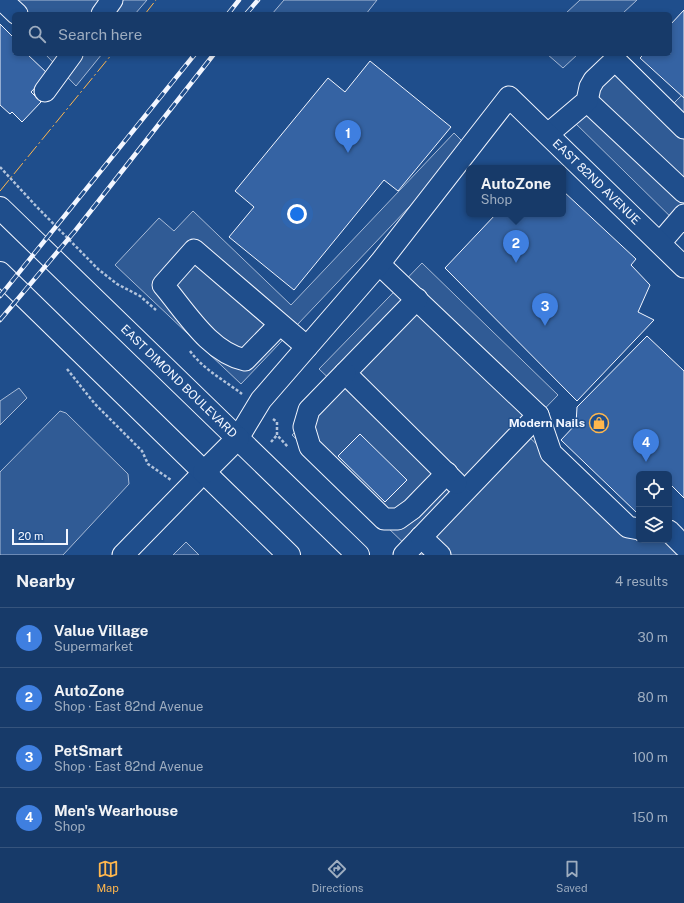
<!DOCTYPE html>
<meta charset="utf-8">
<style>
:root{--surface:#173a69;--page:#244571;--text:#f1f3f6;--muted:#9eadc0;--line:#36547d;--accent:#ffb74d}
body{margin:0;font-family:"Public Sans",sans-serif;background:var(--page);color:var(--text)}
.controls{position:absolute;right:12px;bottom:12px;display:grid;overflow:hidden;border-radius:6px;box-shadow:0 2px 6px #0003}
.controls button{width:36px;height:36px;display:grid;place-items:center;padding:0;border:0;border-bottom:1px solid var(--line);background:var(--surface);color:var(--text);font:20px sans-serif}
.scale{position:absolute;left:12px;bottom:10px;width:56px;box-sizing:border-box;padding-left:4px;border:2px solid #f2f6ff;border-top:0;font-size:11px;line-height:14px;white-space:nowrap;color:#f2f6ff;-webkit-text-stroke:3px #1f4e8c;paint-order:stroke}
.you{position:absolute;left:297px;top:214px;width:14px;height:14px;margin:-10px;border:3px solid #fff;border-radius:50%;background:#1a73e8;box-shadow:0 0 0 6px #1a73e833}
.badge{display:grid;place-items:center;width:26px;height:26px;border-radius:50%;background:var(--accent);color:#fff;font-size:13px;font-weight:700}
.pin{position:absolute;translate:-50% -33px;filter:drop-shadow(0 1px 2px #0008)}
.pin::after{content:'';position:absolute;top:21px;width:14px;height:12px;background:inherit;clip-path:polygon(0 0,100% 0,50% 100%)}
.popup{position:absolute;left:466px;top:165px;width:100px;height:52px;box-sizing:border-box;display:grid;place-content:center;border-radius:6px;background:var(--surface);filter:drop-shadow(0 1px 3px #0005);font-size:13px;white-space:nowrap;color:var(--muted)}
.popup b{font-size:15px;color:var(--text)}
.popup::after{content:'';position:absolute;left:50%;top:100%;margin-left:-8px;border:8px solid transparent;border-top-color:var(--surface)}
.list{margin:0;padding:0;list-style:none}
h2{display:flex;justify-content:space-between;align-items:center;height:52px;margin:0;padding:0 16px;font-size:17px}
h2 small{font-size:13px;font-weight:400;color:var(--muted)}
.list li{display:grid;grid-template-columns:26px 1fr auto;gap:12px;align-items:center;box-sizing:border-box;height:60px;padding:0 16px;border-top:1px solid var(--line)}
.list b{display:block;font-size:15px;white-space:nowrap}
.list p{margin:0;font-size:13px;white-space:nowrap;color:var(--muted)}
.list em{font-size:13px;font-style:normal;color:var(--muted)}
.icon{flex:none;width:22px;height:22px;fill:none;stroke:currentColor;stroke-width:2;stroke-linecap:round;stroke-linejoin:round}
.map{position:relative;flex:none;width:684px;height:555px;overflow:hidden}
.search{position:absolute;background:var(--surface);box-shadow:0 2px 6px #0003;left:12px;right:12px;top:12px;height:44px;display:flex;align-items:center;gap:10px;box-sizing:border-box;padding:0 14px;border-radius:6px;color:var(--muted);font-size:15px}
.sheet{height:292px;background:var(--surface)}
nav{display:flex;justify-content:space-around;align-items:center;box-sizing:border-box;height:56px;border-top:1px solid var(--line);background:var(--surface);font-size:11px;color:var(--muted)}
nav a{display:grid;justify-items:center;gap:2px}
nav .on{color:var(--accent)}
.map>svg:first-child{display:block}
</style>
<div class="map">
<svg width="684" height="555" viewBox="0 0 684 555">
<rect width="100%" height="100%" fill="#1f4e8c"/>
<g fill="#305b95" stroke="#a8bbd7">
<path d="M 0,0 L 147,0 L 135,14 L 14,14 Z"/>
<path d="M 284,0 L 377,0 L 366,14 L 272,14 Z"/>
<path d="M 580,0 L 637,0 L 622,14 L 565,14 Z"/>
<path d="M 45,54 L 102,54 L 76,86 Z"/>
<path d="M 547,54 L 578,54 L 563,68 Z"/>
<path d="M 622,54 L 625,54 L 674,103 L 684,93 L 684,230 L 570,118 Z"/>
<path d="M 454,133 L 467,146 L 241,384 L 115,265 L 159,218 L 174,231 L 193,211 L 291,305 Z"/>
<path d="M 422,263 L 558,395 L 523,431 L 637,541 L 639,539 L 664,540 L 679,555 L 416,555 L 292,435 L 338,387 L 319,369 Z"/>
<path d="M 19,388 L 27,398 L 0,425 L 0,401 Z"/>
<path d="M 60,411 L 66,413 L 128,474 L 129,484 L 63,555 L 0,555 L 0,472 Z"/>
<path d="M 186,542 L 199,555 L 173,555 Z"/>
</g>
<g fill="#3563a3" stroke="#f2f6ff">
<path d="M 684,10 L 684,98 L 640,58 L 644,54 L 670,54 L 670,25 Z"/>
<path d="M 0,24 L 14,38 L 14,54 L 27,54 L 48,74 L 31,92 L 41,102 L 22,122 L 12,112 L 10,114 L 0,105 Z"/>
<path d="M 370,61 L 451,127 L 398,191 L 384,180 L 294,290 L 229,237 L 254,207 L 235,191 L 328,78 L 345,92 Z"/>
<path d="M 563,191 L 636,259 L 631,265 L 650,285 L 638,312 L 654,320 L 577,401 L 445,268 L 496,214 L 563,214 Z"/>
<path d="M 647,336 L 684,371 L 684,498 L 672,486 L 669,486 L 669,474 L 639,474 L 639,509 L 636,512 L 561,440 L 576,424 L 577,407 Z"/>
<path d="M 360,434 L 407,480 L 385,502 L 338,456 Z"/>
</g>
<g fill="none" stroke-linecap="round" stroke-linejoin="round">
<defs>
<g id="minor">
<path d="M 2,0 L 17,14"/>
<path d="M 102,14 L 112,0"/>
<path d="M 45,91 L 72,54"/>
<path d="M 587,101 L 684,192"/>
<path d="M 548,134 L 587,101 L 590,87 L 594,80 L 615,60 L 684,128"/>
<path d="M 660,243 L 684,215"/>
<path d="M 379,264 L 538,415 L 404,555"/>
<path d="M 417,299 L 345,373 L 456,483"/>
<path d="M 280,324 L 245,360 C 209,352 186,312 163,285 L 194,250 L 307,347"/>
<path d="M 345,373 L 309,410 L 304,427 L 310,447 L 384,519 L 398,519 L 412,509 L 447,473"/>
<path d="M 538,415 L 551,453 L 628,527 L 639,529"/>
<path id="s1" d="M 238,438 L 261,400 L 379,264 L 509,97 L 684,267"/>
<path d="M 669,531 L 684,546"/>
<path d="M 421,537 L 440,555"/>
<path d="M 123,555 L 204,472"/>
</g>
<g id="major">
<path id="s2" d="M 0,208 L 358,555"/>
<path d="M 0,273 L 289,555"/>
<path d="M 204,472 L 238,438"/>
</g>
</defs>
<use href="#minor" stroke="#f2f6ff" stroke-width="23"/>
<use href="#major" stroke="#f2f6ff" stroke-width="24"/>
<g stroke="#b3c4dc" stroke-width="2.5" stroke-dasharray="3 2" stroke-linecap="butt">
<path d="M 0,167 L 36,206 L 98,269 L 117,284 L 140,296 L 156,310"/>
<path d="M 190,351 C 204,370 224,380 242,394"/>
<path d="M 67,369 L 95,404 L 142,451 L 148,464 L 171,480"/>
<path d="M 273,419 L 277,422 L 277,435 L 288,447"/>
<path d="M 271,442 L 277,435"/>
</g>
<use href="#minor" stroke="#1f4e8c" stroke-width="21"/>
<use href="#major" stroke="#1f4e8c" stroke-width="22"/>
<defs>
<g id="rail">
<path d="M 228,14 L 239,0"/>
<path d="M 246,14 L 258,0"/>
<path d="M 0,296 L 195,54"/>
<path d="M 0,320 L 75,231 L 214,54"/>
</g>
</defs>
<use href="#rail" stroke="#f2f6ff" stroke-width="4.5"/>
<use href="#rail" stroke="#1f4e8c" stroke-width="3" stroke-dasharray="9" stroke-linecap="butt"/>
<g stroke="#ffb74d" stroke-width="1" stroke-dasharray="14 3 2 3" stroke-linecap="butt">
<path d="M 145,14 L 156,0"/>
<path d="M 0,191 L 112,54"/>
</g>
</g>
<defs>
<symbol id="shop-ring" viewBox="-11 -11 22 22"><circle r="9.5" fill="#1f4e8c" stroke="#ffb74d" stroke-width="1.5"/><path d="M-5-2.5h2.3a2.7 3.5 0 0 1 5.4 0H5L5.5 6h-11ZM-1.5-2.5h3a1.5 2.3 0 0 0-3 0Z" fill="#ffb74d"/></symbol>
</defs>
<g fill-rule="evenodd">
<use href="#shop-ring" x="588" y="412" width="22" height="22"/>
</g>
<g text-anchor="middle" stroke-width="3" stroke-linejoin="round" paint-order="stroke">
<g font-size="12" fill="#f2f6ff" stroke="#1f4e8c">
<text dy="4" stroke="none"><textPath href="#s1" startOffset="558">EAST 82ND AVENUE</textPath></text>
<text dy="4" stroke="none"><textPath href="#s2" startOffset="249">EAST DIMOND BOULEVARD</textPath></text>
</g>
<g font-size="12" font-weight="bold" fill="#f2f6ff" stroke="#1f4e8c" text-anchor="end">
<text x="585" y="427">Modern Nails</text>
</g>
</g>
</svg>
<div class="controls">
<button><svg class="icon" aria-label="locate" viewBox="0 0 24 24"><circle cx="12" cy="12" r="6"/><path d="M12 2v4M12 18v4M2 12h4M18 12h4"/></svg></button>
<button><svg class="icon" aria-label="layers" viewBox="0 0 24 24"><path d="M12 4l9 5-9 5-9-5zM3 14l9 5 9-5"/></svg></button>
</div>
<div class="scale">20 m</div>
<div class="you"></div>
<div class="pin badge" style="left:348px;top:153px;background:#3f7fe0">1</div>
<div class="pin badge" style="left:516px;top:263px;background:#3f7fe0">2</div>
<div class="popup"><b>AutoZone</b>Shop</div>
<div class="pin badge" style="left:545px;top:326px;background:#3f7fe0">3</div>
<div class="pin badge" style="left:646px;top:462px;background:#3f7fe0">4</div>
<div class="search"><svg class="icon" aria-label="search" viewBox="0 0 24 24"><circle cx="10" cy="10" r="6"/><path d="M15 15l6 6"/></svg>Search here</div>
</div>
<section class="sheet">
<h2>Nearby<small>4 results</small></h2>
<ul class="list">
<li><span class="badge" style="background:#3f7fe0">1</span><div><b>Value Village</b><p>Supermarket</p></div><em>30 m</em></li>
<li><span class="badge" style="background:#3f7fe0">2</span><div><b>AutoZone</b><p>Shop · East 82nd Avenue</p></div><em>80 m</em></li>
<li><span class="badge" style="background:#3f7fe0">3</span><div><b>PetSmart</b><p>Shop · East 82nd Avenue</p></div><em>100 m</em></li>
<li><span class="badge" style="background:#3f7fe0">4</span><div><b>Men's Wearhouse</b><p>Shop</p></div><em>150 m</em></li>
</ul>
</section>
<nav>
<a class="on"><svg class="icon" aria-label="map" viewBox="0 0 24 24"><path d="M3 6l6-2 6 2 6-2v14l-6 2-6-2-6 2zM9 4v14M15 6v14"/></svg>Map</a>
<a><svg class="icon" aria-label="directions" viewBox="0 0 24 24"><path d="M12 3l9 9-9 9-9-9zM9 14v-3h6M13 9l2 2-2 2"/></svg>Directions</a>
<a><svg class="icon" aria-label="saved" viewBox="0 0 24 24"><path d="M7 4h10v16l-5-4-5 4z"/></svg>Saved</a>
</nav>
